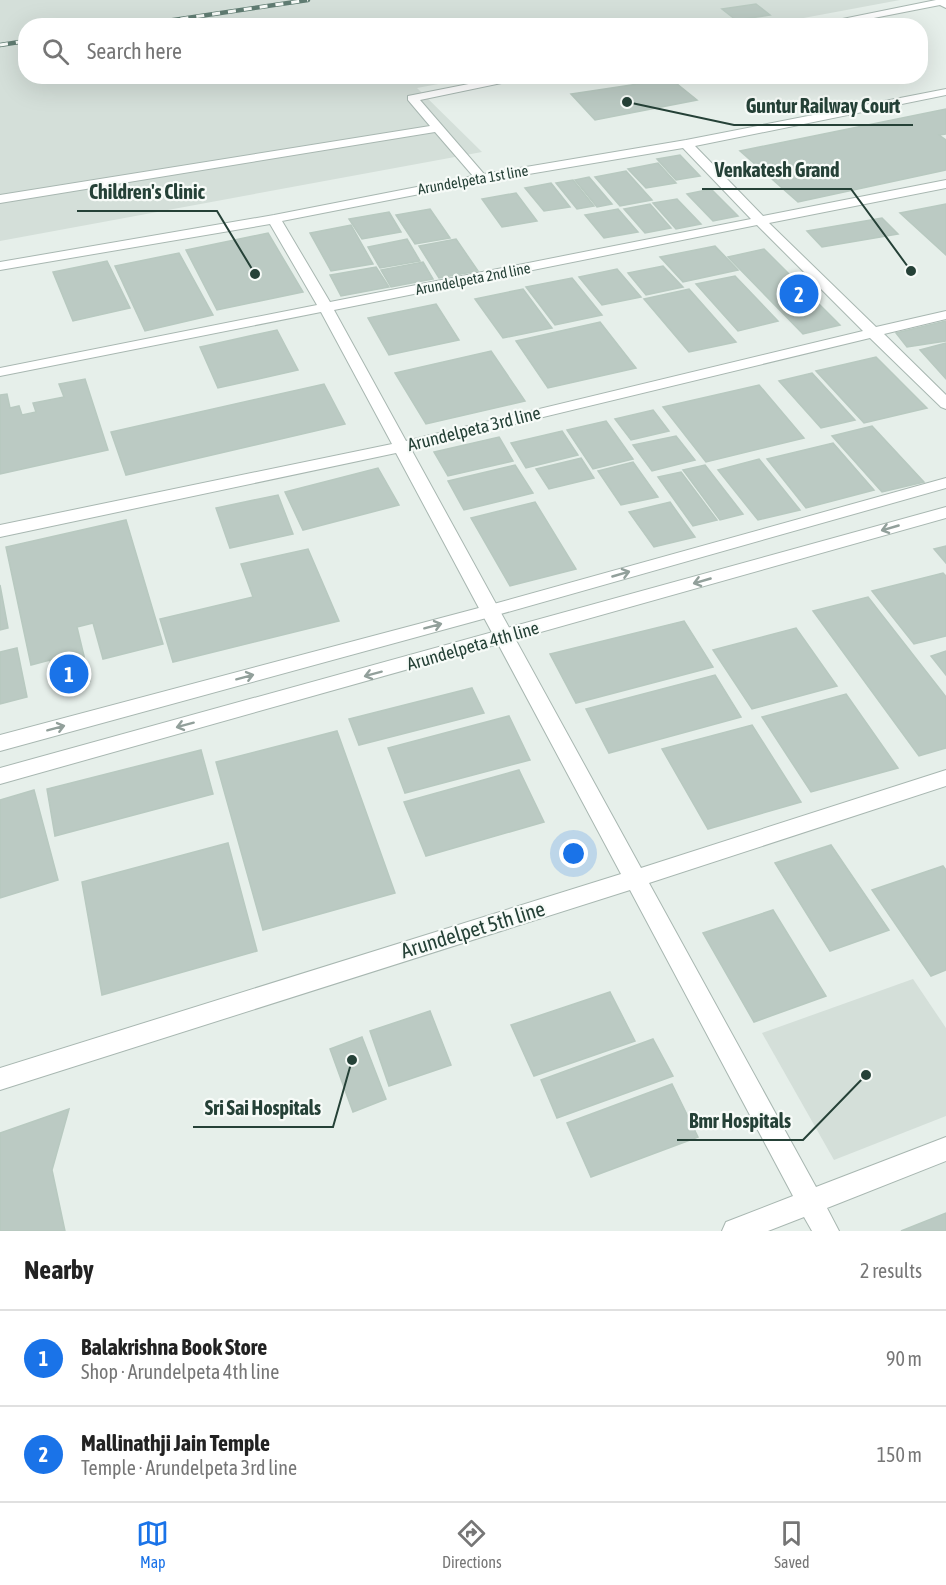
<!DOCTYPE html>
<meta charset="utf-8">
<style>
:root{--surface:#fff;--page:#f6f6f6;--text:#222;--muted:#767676;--line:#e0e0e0;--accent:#1a73e8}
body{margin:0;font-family:"Asap Condensed",sans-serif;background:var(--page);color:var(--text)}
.you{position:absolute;left:574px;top:854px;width:21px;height:21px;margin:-15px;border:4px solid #fff;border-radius:50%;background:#1a73e8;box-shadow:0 0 0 9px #1a73e833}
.badge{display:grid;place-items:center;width:39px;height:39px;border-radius:50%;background:var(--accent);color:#fff;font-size:20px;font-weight:700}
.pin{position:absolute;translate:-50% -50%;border:3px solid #fff;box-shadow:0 2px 6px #0006}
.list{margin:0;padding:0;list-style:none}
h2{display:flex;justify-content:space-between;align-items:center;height:78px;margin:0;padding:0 24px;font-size:26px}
h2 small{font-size:20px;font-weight:400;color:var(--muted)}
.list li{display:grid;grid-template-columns:39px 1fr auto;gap:18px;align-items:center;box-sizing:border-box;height:96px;padding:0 24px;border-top:2px solid var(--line)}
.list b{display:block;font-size:22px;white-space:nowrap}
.list p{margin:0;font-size:20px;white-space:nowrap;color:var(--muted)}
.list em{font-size:20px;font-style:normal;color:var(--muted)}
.icon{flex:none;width:33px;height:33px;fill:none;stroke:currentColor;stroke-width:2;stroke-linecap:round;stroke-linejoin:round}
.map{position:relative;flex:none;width:946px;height:1231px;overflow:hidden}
.search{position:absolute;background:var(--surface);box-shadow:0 6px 24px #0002;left:18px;right:18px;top:18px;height:66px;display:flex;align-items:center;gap:15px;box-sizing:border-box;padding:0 21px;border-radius:24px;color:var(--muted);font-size:22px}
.sheet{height:270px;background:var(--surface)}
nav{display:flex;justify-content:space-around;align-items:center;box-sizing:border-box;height:84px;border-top:2px solid var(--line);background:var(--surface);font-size:16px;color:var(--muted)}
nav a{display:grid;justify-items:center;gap:3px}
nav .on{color:var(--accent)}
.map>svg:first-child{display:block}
</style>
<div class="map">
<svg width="946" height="1231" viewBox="0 0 946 1231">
<rect width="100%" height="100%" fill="#e6efea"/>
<g fill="#d4dfd9">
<path d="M 0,0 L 900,0 L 760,26 L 26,26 L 26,76 L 476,77 L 417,88 L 482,152 L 0,241 Z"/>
<path d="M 913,979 L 946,1028 L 946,1116 L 834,1160 L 762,1033 Z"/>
</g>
<g fill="#bbcac3" stroke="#b8c9c0" stroke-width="1.5">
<path d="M 756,4 L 770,15 L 736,20 L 722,9 Z"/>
<path d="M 671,79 L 697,100 L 595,120 L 571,94 Z"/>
<path d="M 946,109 L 946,134 L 939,135 L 946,140 L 946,170 L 798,202 L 740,151 Z"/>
<path d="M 680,155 L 700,176 L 676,180 L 657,159 Z"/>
<path d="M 658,163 L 676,183 L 646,188 L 628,169 Z"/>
<path d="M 626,171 L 652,200 L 620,206 L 595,177 Z"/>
<path d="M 589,177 L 612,204 L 597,207 L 575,180 Z"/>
<path d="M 573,180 L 594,206 L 577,209 L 556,183 Z"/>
<path d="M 551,183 L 570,207 L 544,211 L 525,188 Z"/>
<path d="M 711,189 L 738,216 L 713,221 L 687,194 Z"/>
<path d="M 516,193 L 537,221 L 502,227 L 482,199 Z"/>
<path d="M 677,199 L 701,224 L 676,229 L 653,203 Z"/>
<path d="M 650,204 L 671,228 L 645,233 L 624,209 Z"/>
<path d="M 946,204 L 946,255 L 900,213 Z"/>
<path d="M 430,209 L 450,238 L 415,244 L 396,215 Z"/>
<path d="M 618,209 L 638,232 L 604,238 L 585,215 Z"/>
<path d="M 389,212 L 401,232 L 362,239 L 349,219 Z"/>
<path d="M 882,218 L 898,234 L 822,247 L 807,231 Z"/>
<path d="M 351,225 L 373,264 L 331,271 L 310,233 Z"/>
<path d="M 268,233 L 303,292 L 217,310 L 186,250 Z"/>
<path d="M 407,239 L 420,261 L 380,268 L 368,247 Z"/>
<path d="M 456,239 L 478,271 L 439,278 L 419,246 Z"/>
<path d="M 715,246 L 738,270 L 683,282 L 660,257 Z"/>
<path d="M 764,249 L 840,325 L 803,334 L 728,257 Z"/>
<path d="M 179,253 L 213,315 L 145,331 L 115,266 Z"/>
<path d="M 107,261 L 130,308 L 73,321 L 53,272 Z"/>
<path d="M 423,262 L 433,279 L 391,287 L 381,270 Z"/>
<path d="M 663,266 L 683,287 L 646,295 L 628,273 Z"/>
<path d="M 376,267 L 389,287 L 341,296 L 330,275 Z"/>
<path d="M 617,269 L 641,297 L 602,305 L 579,277 Z"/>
<path d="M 735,276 L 778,321 L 738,331 L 696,284 Z"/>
<path d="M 572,278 L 602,315 L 555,325 L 526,287 Z"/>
<path d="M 523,289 L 552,328 L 503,338 L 475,299 Z"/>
<path d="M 689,289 L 736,342 L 689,352 L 644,299 Z"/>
<path d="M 436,304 L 459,340 L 389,355 L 368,318 Z"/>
<path d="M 946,321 L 946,341 L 907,347 L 896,333 Z"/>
<path d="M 600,322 L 636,368 L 548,388 L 516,341 Z"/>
<path d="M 277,330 L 298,370 L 218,388 L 200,347 Z"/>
<path d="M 946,343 L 946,379 L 920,350 Z"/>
<path d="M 491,351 L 525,401 L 426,424 L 395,373 Z"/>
<path d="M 876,357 L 927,408 L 864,423 L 816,371 Z"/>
<path d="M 812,373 L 855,420 L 821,428 L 779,381 Z"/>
<path d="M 85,379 L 108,450 L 0,474 L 0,395 L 7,394 L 10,408 L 19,406 L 22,415 L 36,412 L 33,403 L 64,397 L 59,384 Z"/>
<path d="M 324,384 L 345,424 L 126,475 L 111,432 Z"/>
<path d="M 759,385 L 804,438 L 706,462 L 663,407 Z"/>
<path d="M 653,410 L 669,431 L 631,440 L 615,419 Z"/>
<path d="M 606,421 L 633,459 L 593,469 L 567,430 Z"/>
<path d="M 872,426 L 924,482 L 882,492 L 832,436 Z"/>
<path d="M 562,431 L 578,455 L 526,468 L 511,443 Z"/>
<path d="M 676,436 L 695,460 L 652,471 L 633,445 Z"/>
<path d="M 499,437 L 513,461 L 448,476 L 434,452 Z"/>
<path d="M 833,443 L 874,490 L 806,508 L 767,459 Z"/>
<path d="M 581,458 L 594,478 L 549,489 L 536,469 Z"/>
<path d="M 759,459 L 800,510 L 758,520 L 718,470 Z"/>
<path d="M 633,462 L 658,497 L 621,505 L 598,471 Z"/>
<path d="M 515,465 L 533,493 L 464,510 L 448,481 Z"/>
<path d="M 705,465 L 743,514 L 720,520 L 683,470 Z"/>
<path d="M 378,468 L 399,505 L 303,530 L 285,492 Z"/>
<path d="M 681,472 L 717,520 L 693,526 L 658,477 Z"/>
<path d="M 278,495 L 293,534 L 230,548 L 216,508 Z"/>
<path d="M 535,502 L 576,569 L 510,586 L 471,518 Z"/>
<path d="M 670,502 L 695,537 L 654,547 L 629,512 Z"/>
<path d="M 126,520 L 163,644 L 103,659 L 93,623 L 77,627 L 90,681 L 57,690 L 50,660 L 31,665 L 6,547 Z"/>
<path d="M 946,546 L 946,563 L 934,549 Z"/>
<path d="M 308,549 L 339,621 L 173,662 L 160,619 L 253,597 L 241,564 Z"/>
<path d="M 943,573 L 946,576 L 946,636 L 914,644 L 872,591 Z"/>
<path d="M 0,585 L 8,628 L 0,630 Z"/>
<path d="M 868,597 L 946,697 L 946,748 L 919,756 L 813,611 Z"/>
<path d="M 684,621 L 713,667 L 576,703 L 550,654 Z"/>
<path d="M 796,628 L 837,686 L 752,709 L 713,650 Z"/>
<path d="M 17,648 L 27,697 L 0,704 L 0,652 Z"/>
<path d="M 946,651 L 946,675 L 931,656 Z"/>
<path d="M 715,675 L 741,717 L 609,753 L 586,709 Z"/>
<path d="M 472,688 L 484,713 L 359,745 L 349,719 Z"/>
<path d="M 846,694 L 898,768 L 811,792 L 762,717 Z"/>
<path d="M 509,716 L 530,760 L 405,793 L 388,748 Z"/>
<path d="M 752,725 L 801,802 L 708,829 L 662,749 Z"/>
<path d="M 337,731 L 395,893 L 263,930 L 216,762 Z"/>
<path d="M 201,750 L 213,794 L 55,836 L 47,789 Z"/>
<path d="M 519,770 L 544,822 L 426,856 L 404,802 Z"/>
<path d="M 34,790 L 58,880 L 0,898 L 0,800 Z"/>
<path d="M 228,843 L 257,951 L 102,995 L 82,882 Z"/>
<path d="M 831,845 L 889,930 L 830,951 L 775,863 Z"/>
<path d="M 943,866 L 946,870 L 946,970 L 931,976 L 872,890 Z"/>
<path d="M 773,910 L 826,996 L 754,1022 L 703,933 Z"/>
<path d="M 610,992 L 635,1041 L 534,1076 L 511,1025 Z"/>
<path d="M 430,1011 L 451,1065 L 389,1086 L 370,1031 Z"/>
<path d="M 362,1037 L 386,1099 L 353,1112 L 330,1049 Z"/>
<path d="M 653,1039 L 673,1076 L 557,1118 L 541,1080 Z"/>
<path d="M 672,1084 L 698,1137 L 591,1177 L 567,1123 Z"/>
<path d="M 69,1109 L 52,1170 L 65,1231 L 0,1231 L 0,1133 Z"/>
<path d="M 946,1213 L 946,1231 L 901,1231 Z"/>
</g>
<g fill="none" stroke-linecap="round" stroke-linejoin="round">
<defs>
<g id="minor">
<path d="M 936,0 L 946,0 L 946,8 L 940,5 L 833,26 L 808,26 Z"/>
<path d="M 509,76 L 535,76 L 420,100 L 484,174 L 686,140 L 946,89 L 946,95 L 695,146 L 763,216 L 946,180 L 946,188 L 769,223 L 876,327 L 946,311 L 946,319 L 884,334 L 946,395 L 946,409 L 941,407 L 870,338 L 411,449 L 641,868 L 946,770 L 946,786 L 649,883 L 816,1187 L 946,1137 L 946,1161 L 827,1208 L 839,1231 L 812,1231 L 804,1217 L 768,1231 L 722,1231 L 726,1222 L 793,1196 L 630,890 L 0,1090 L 0,1068 L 621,874 L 396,453 L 0,537 L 0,525 L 392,444 L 321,312 L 0,376 L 0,368 L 317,305 L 270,224 L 0,270 L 0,262 L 274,215 L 473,176 L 435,132 L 0,203 L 0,195 L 430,126 L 408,100 L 408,96 ZM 683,148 L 751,219 L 330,302 L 282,221 L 481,182 ZM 757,225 L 863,331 L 406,441 L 334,310 Z"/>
</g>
<g id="tertiary">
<path d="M 946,478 L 946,488 L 490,617 L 0,751 L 0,735 L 490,605 Z"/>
<path d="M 946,507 L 946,518 L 0,784 L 0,768 Z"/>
</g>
</defs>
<use href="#minor" stroke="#a8b7b1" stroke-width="2"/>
<use href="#tertiary" stroke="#a8b7b1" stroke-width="2"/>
<use href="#minor" fill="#fff" fill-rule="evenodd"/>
<use href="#tertiary" fill="#fff" fill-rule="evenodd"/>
<defs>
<g id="rail">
<path d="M 133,26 L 308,0"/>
<path d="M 0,45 L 26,41"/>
</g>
</defs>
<use href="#rail" stroke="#607c72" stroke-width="4.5"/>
<use href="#rail" stroke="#f7fbf8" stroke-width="3" stroke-dasharray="8" stroke-linecap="butt"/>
</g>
<defs><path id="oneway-shaft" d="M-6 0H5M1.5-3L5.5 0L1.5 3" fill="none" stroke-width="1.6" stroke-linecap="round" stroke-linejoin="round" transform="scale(1.5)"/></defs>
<g stroke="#92a09b">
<use href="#oneway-shaft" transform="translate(890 528) rotate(164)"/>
<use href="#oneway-shaft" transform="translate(621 574) rotate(-16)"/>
<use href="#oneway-shaft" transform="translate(702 581) rotate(164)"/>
<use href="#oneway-shaft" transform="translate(433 626) rotate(-15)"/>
<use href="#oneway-shaft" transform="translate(373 674) rotate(165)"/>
<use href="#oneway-shaft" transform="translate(245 677) rotate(-15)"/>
<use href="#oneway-shaft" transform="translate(185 725) rotate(165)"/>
<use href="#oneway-shaft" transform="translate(56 728) rotate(-15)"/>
</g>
<g text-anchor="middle" stroke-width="4.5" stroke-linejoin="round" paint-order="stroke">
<g font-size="15" fill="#254137" stroke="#f7fbf8">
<text transform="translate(473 180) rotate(-10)" y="5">Arundelpeta 1st line</text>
<text transform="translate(473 279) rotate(-11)" y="5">Arundelpeta 2nd line</text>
</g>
<g font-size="18" fill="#254137" stroke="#f7fbf8">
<text transform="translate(474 429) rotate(-14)" y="6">Arundelpeta 3rd line</text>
<text transform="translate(473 646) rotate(-16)" y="6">Arundelpeta 4th line</text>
</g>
<g font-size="21" fill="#254137" stroke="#f7fbf8">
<text transform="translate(473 930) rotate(-17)" y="7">Arundelpet 5th line</text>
</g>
</g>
<path fill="none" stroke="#254137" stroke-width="2" d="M627 102L734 125H913M911 271L851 189H702M255 274L217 211H77M352 1060L333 1127H193M866 1075L803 1140H677"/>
<g fill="#254137" stroke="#f7fbf8" stroke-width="2">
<circle cx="627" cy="102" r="6"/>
<circle cx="911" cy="271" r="6"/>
<circle cx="255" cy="274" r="6"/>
<circle cx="352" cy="1060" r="6"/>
<circle cx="866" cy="1075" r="6"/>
</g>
<g font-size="20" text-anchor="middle" font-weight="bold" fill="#254137" stroke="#f7fbf8" stroke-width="4.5" stroke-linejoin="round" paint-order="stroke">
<text x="823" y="113">Guntur Railway Court</text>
<text x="777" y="177">Venkatesh Grand</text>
<text x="147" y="199">Children's Clinic</text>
<text x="263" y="1115">Sri Sai Hospitals</text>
<text x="740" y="1128">Bmr Hospitals</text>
</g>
</svg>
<div class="you"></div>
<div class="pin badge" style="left:69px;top:674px">1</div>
<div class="pin badge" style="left:799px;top:294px">2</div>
<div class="search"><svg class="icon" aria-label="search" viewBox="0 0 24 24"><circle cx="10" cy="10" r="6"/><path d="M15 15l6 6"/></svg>Search here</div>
</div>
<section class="sheet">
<h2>Nearby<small>2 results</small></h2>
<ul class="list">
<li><span class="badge">1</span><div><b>Balakrishna Book Store</b><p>Shop · Arundelpeta 4th line</p></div><em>90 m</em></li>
<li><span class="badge">2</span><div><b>Mallinathji Jain Temple</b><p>Temple · Arundelpeta 3rd line</p></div><em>150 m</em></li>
</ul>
</section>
<nav>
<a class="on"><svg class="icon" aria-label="map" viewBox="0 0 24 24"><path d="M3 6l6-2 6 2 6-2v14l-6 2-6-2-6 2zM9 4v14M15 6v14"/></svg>Map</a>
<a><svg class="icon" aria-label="directions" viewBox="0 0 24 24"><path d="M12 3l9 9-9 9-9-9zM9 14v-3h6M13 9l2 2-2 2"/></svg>Directions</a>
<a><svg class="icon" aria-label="saved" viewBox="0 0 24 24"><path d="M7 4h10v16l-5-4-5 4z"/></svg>Saved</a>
</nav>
